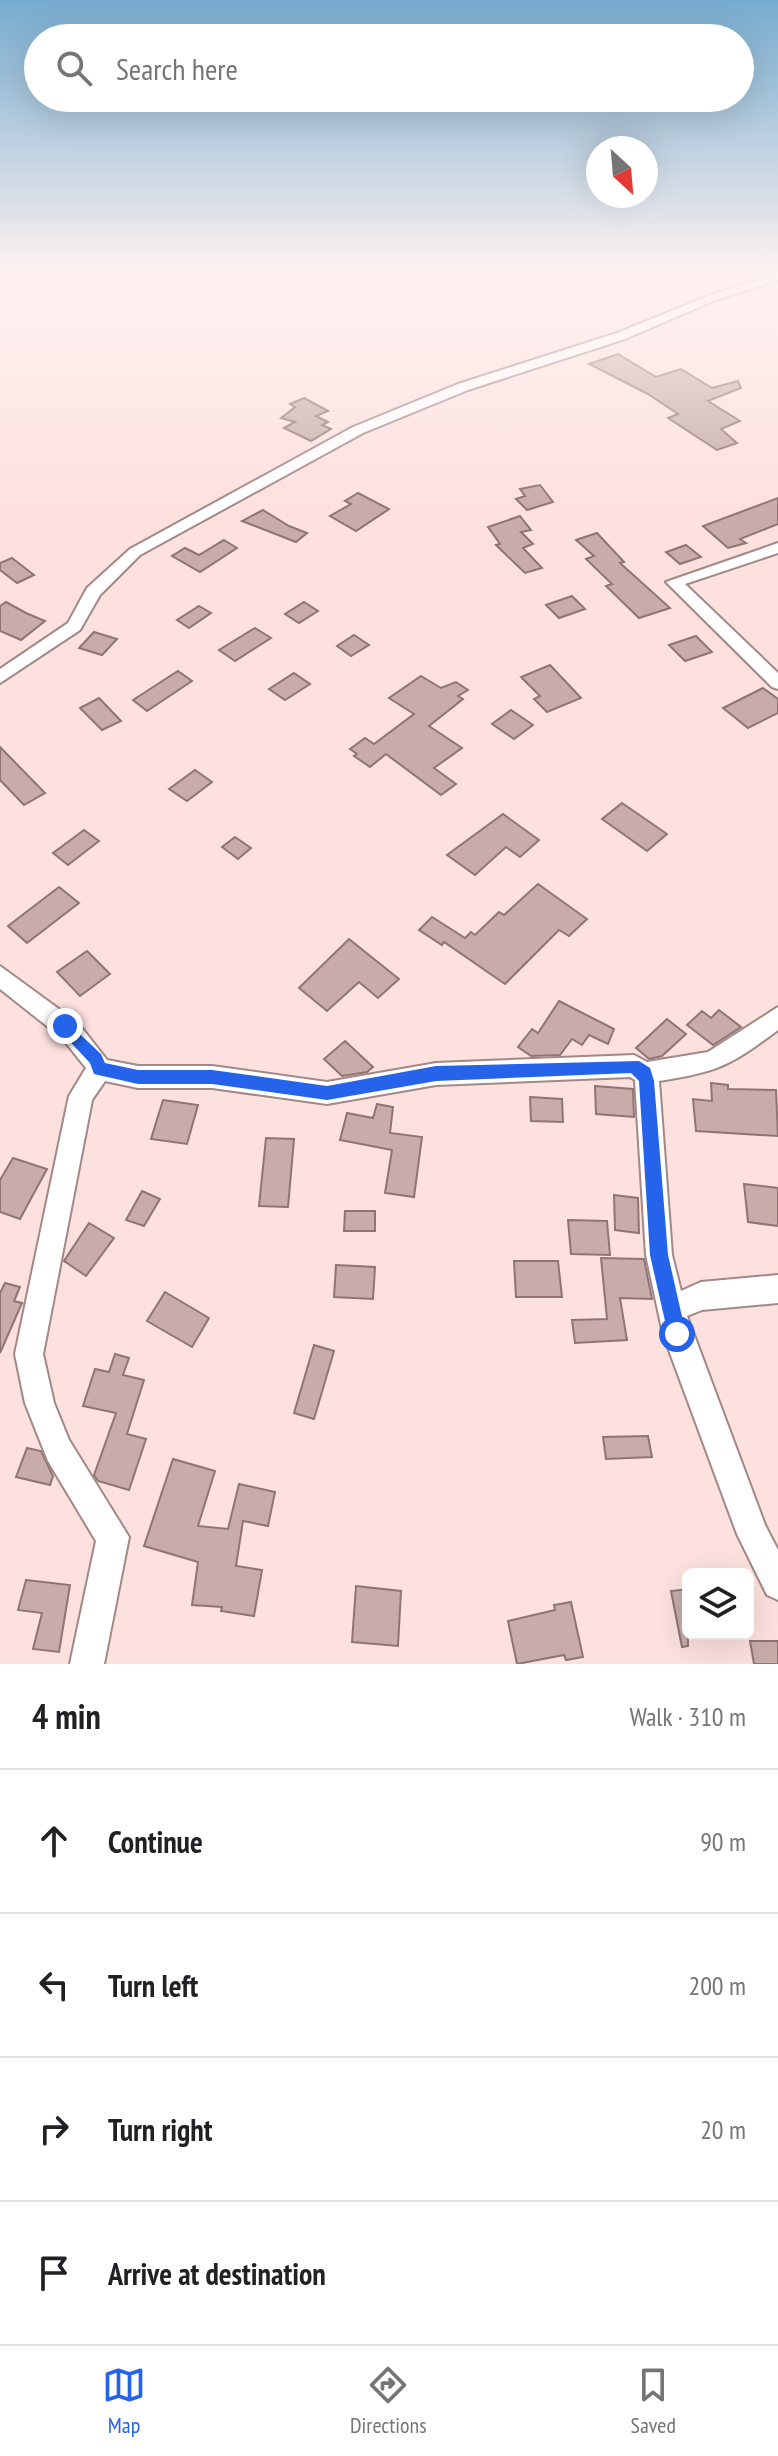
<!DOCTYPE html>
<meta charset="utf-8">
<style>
:root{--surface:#fff;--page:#f2f2f2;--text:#202124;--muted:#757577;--line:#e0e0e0;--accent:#2563eb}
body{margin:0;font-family:"PT Sans Narrow",sans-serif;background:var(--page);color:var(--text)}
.controls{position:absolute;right:24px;bottom:24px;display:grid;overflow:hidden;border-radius:12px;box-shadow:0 8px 32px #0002}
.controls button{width:72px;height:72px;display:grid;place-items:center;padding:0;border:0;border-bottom:2px solid var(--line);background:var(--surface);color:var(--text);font:40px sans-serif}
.compass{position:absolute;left:586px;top:136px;width:72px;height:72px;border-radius:50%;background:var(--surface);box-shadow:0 8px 32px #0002;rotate:154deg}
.stop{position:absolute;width:24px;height:24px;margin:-18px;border:6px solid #2563eb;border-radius:50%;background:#fff}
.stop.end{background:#2563eb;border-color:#fff;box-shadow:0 2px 8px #0008}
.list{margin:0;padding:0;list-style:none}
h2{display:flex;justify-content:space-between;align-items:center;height:104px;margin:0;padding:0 32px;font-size:34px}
h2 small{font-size:26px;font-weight:400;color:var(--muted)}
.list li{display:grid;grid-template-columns:52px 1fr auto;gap:24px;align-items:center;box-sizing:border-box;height:144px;padding:0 32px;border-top:2px solid var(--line)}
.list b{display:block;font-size:30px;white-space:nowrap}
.list em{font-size:26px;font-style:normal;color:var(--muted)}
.icon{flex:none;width:44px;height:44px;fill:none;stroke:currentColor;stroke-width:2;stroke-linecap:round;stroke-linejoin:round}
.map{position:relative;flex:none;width:778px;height:1664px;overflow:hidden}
.search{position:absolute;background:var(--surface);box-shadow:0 8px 32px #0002;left:24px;right:24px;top:24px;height:88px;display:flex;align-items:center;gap:20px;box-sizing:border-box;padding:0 28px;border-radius:44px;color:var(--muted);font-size:30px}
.sheet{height:680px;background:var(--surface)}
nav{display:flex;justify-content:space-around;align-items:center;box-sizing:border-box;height:112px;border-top:2px solid var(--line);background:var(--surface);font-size:22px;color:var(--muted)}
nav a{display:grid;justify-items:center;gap:4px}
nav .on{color:var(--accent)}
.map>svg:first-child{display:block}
</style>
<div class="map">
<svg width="778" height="1664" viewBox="0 0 778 1664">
<rect width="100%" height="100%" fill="#fde1df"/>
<g fill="#c7acaa" stroke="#8e7573" stroke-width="2">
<path d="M 618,354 L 656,377 L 681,369 L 712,388 L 738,381 L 741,388 L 708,401 L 740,421 L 721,429 L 737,443 L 717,450 L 668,418 L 678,414 L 648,394 L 589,364 Z"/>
<path d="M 304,398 L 328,411 L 316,416 L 328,422 L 322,425 L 331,429 L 311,441 L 284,428 L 295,422 L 281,418 L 295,407 L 290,404 Z"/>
<path d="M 540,485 L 553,502 L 527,510 L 516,499 L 525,496 L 520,489 Z"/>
<path d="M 358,493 L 389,509 L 356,531 L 330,516 L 351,504 L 345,501 Z"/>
<path d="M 778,498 L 778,524 L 740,539 L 746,543 L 728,548 L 703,526 Z"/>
<path d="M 263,510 L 289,526 L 307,533 L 296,542 L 242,521 Z"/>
<path d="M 520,516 L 531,530 L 521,532 L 533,544 L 523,548 L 542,568 L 525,573 L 496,545 L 500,544 L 488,527 Z"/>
<path d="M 597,533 L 624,562 L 620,563 L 670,608 L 639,618 L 606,586 L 612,584 L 586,559 L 594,556 L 576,540 Z"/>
<path d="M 224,540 L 237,548 L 200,572 L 172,556 L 185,548 L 199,555 Z"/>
<path d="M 686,545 L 701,557 L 680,564 L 666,552 Z"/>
<path d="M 12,558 L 34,575 L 17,583 L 0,570 L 0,563 Z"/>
<path d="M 572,596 L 585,609 L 559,618 L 546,605 Z"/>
<path d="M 6,602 L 26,613 L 45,621 L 21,640 L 0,631 L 0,606 Z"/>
<path d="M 304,602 L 318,611 L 299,623 L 285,614 Z"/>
<path d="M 199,606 L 211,613 L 189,628 L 177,620 Z"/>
<path d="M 255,628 L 271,638 L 235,661 L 219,650 Z"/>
<path d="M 94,632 L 117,639 L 102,655 L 79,648 Z"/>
<path d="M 354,635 L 369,645 L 351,656 L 337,646 Z"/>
<path d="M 696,636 L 712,652 L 685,661 L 669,645 Z"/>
<path d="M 550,665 L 581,698 L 547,712 L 534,699 L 540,696 L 521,677 Z"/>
<path d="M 178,671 L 192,681 L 147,711 L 133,700 Z"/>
<path d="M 294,673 L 310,684 L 285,700 L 269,689 Z"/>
<path d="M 421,676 L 441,688 L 456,682 L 468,690 L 458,696 L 463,699 L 429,726 L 462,748 L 434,768 L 456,784 L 441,795 L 386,754 L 370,767 L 354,756 L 357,754 L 350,749 L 365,738 L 374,744 L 414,714 L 389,698 Z"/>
<path d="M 763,688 L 778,699 L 778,713 L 748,728 L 723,708 Z"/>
<path d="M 99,698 L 121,721 L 102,730 L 80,708 Z"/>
<path d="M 511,710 L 533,725 L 514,739 L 492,724 Z"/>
<path d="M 0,747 L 45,793 L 24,805 L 0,780 Z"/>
<path d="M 195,770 L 212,782 L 187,801 L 169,789 Z"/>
<path d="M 622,803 L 667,834 L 647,851 L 602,819 Z"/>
<path d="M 503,814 L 539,840 L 520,857 L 506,847 L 475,875 L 447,855 Z"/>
<path d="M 84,830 L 99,841 L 68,865 L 53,853 Z"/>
<path d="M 235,837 L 251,848 L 238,859 L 222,847 Z"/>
<path d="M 538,884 L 587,919 L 569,936 L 559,930 L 505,984 L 444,942 L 442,945 L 419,930 L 432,917 L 465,938 L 471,932 L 475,935 L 499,912 L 504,915 Z"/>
<path d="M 59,887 L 79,903 L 27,943 L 8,926 Z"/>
<path d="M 349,939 L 399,979 L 378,998 L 359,982 L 327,1011 L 299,988 Z"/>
<path d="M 87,951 L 110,974 L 80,996 L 57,972 Z"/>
<path d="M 559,1001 L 614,1029 L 608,1044 L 589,1035 L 582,1045 L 572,1039 L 560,1055 L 531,1056 L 518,1047 L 532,1029 L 538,1033 Z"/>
<path d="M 719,1010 L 741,1027 L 713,1045 L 687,1025 L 702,1011 L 711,1018 Z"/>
<path d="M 667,1019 L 686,1034 L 662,1056 L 649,1059 L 636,1048 Z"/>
<path d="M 345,1041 L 373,1067 L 367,1072 L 342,1076 L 324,1059 Z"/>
<path d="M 711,1083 L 728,1085 L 728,1089 L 776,1090 L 778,1136 L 696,1131 L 693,1099 L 712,1101 Z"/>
<path d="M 595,1086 L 633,1089 L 634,1117 L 596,1114 Z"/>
<path d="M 530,1097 L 562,1099 L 563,1122 L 531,1121 Z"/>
<path d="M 163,1100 L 198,1105 L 187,1144 L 151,1139 Z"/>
<path d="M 377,1104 L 393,1107 L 390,1133 L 422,1137 L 414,1197 L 385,1193 L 392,1150 L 340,1140 L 347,1113 L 373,1118 Z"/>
<path d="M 266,1138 L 294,1139 L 288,1207 L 259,1206 Z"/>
<path d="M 13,1158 L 47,1169 L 20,1219 L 0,1212 L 0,1180 Z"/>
<path d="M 744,1184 L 778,1188 L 778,1226 L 748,1222 Z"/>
<path d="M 142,1191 L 160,1199 L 144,1226 L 126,1220 Z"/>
<path d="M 614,1195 L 638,1198 L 639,1233 L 615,1230 Z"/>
<path d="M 345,1211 L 375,1211 L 375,1231 L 344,1231 Z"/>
<path d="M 568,1220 L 607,1221 L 610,1255 L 571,1254 Z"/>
<path d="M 89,1223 L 114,1238 L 86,1276 L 64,1261 Z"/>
<path d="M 601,1258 L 644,1259 L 652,1299 L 620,1298 L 627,1340 L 575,1343 L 572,1320 L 607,1319 Z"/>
<path d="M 514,1261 L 558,1261 L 562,1297 L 516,1297 Z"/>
<path d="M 336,1265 L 375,1267 L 373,1299 L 334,1297 Z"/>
<path d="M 5,1283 L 20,1287 L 14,1301 L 22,1303 L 0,1353 L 0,1293 Z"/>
<path d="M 165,1292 L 209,1318 L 192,1347 L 147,1321 Z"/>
<path d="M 314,1345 L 334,1351 L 314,1419 L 294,1413 Z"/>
<path d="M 115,1354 L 129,1358 L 123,1375 L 144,1380 L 127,1434 L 146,1439 L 129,1490 L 98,1481 L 94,1475 L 116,1413 L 83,1406 L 95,1369 L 109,1372 Z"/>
<path d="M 648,1436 L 652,1457 L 606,1459 L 603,1437 Z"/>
<path d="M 27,1448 L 41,1451 L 53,1476 L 50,1485 L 16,1477 Z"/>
<path d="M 173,1459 L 215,1471 L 198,1526 L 228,1529 L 239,1484 L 275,1492 L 268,1526 L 243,1521 L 236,1566 L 262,1570 L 254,1616 L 221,1611 L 222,1607 L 192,1605 L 198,1562 L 144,1546 Z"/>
<path d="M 26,1580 L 70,1585 L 59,1652 L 33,1649 L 42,1613 L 18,1610 Z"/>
<path d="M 356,1586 L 401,1591 L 398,1646 L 352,1642 Z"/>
<path d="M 688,1589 L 688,1646 L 682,1647 L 671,1591 Z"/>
<path d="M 571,1602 L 583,1657 L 566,1660 L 564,1655 L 517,1664 L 508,1621 L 555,1610 L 554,1605 Z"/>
<path d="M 750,1641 L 778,1641 L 778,1664 L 754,1664 Z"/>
</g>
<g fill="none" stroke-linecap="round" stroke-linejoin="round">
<defs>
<g id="minor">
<path d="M 778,273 L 778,280 L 716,300 L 625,339 L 468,390 L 363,433 L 140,555 L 100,595 L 80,630 L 0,683 L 0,669 L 68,623 L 87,588 L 130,549 L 353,427 L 458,384 L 617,333 L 708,296 Z"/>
<path d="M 778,543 L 778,553 L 685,584 L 778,673 L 778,689 L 772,687 L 666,582 Z"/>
<path d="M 0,966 L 78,1023 L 107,1060 L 138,1066 L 212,1066 L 327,1082 L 436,1063 L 634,1055 L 647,1062 L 708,1052 L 778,1007 L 778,1030 C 730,1066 718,1072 659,1081 L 672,1255 L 681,1291 L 701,1282 L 778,1275 L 778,1303 L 702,1310 L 687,1316 L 765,1525 L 778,1550 L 778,1600 L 767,1595 L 737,1534 L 663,1334 L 646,1255 L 635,1080 L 630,1077 L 436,1085 L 327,1104 L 212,1088 L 138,1088 L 105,1081 L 92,1100 L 43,1354 L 54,1403 L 69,1440 L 129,1537 L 104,1664 L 70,1664 L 96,1541 L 48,1461 L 25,1403 L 15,1354 L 69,1096 L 86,1068 L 62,1038 L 0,989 Z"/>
</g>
</defs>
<use href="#minor" stroke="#a28886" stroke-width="4"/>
<use href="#minor" fill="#fff" fill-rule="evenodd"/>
</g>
<linearGradient id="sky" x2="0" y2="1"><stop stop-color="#76abce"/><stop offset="0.54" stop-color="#fef2f1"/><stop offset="1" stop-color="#fef2f1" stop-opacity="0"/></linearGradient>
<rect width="778" height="506" fill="url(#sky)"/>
<path fill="#2563eb" d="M 65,1020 L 101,1054 L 105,1063 L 138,1070 L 212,1070 L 327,1086 L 436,1066 L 639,1061 L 650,1068 L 654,1081 L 668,1255 L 686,1334 L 683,1341 L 670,1341 L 668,1334 L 650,1255 L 639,1081 L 631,1073 L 436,1081 L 327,1100 L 212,1084 L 138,1084 L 94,1074 L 90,1063 L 60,1031 L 60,1022 Z"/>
</svg>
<div class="controls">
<button><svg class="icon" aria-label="layers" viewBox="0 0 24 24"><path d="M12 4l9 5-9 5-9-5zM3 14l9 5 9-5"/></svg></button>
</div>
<svg class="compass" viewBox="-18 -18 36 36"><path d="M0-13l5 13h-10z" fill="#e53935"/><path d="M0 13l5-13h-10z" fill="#757577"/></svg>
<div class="stop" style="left:677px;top:1334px"></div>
<div class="stop end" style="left:65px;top:1026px"></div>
<div class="search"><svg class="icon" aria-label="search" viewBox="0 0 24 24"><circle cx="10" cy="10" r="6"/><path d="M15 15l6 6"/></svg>Search here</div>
</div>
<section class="sheet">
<h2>4 min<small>Walk · 310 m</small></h2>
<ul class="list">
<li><svg class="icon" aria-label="ahead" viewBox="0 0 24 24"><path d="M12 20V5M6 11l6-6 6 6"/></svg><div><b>Continue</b></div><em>90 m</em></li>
<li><svg class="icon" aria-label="left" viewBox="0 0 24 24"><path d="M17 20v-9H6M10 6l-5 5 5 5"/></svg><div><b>Turn left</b></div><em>200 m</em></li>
<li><svg class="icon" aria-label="right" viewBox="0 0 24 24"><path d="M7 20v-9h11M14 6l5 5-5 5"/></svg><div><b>Turn right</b></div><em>20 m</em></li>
<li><svg class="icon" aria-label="arrive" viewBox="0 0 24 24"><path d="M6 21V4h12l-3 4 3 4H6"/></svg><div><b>Arrive at destination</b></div></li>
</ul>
</section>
<nav>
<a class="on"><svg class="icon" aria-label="map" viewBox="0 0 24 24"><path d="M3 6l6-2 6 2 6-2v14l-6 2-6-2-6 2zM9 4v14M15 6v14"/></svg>Map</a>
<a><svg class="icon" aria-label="directions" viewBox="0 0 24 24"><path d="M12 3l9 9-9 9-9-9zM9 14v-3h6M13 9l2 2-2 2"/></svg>Directions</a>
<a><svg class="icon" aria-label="saved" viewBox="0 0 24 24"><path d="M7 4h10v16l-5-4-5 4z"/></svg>Saved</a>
</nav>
